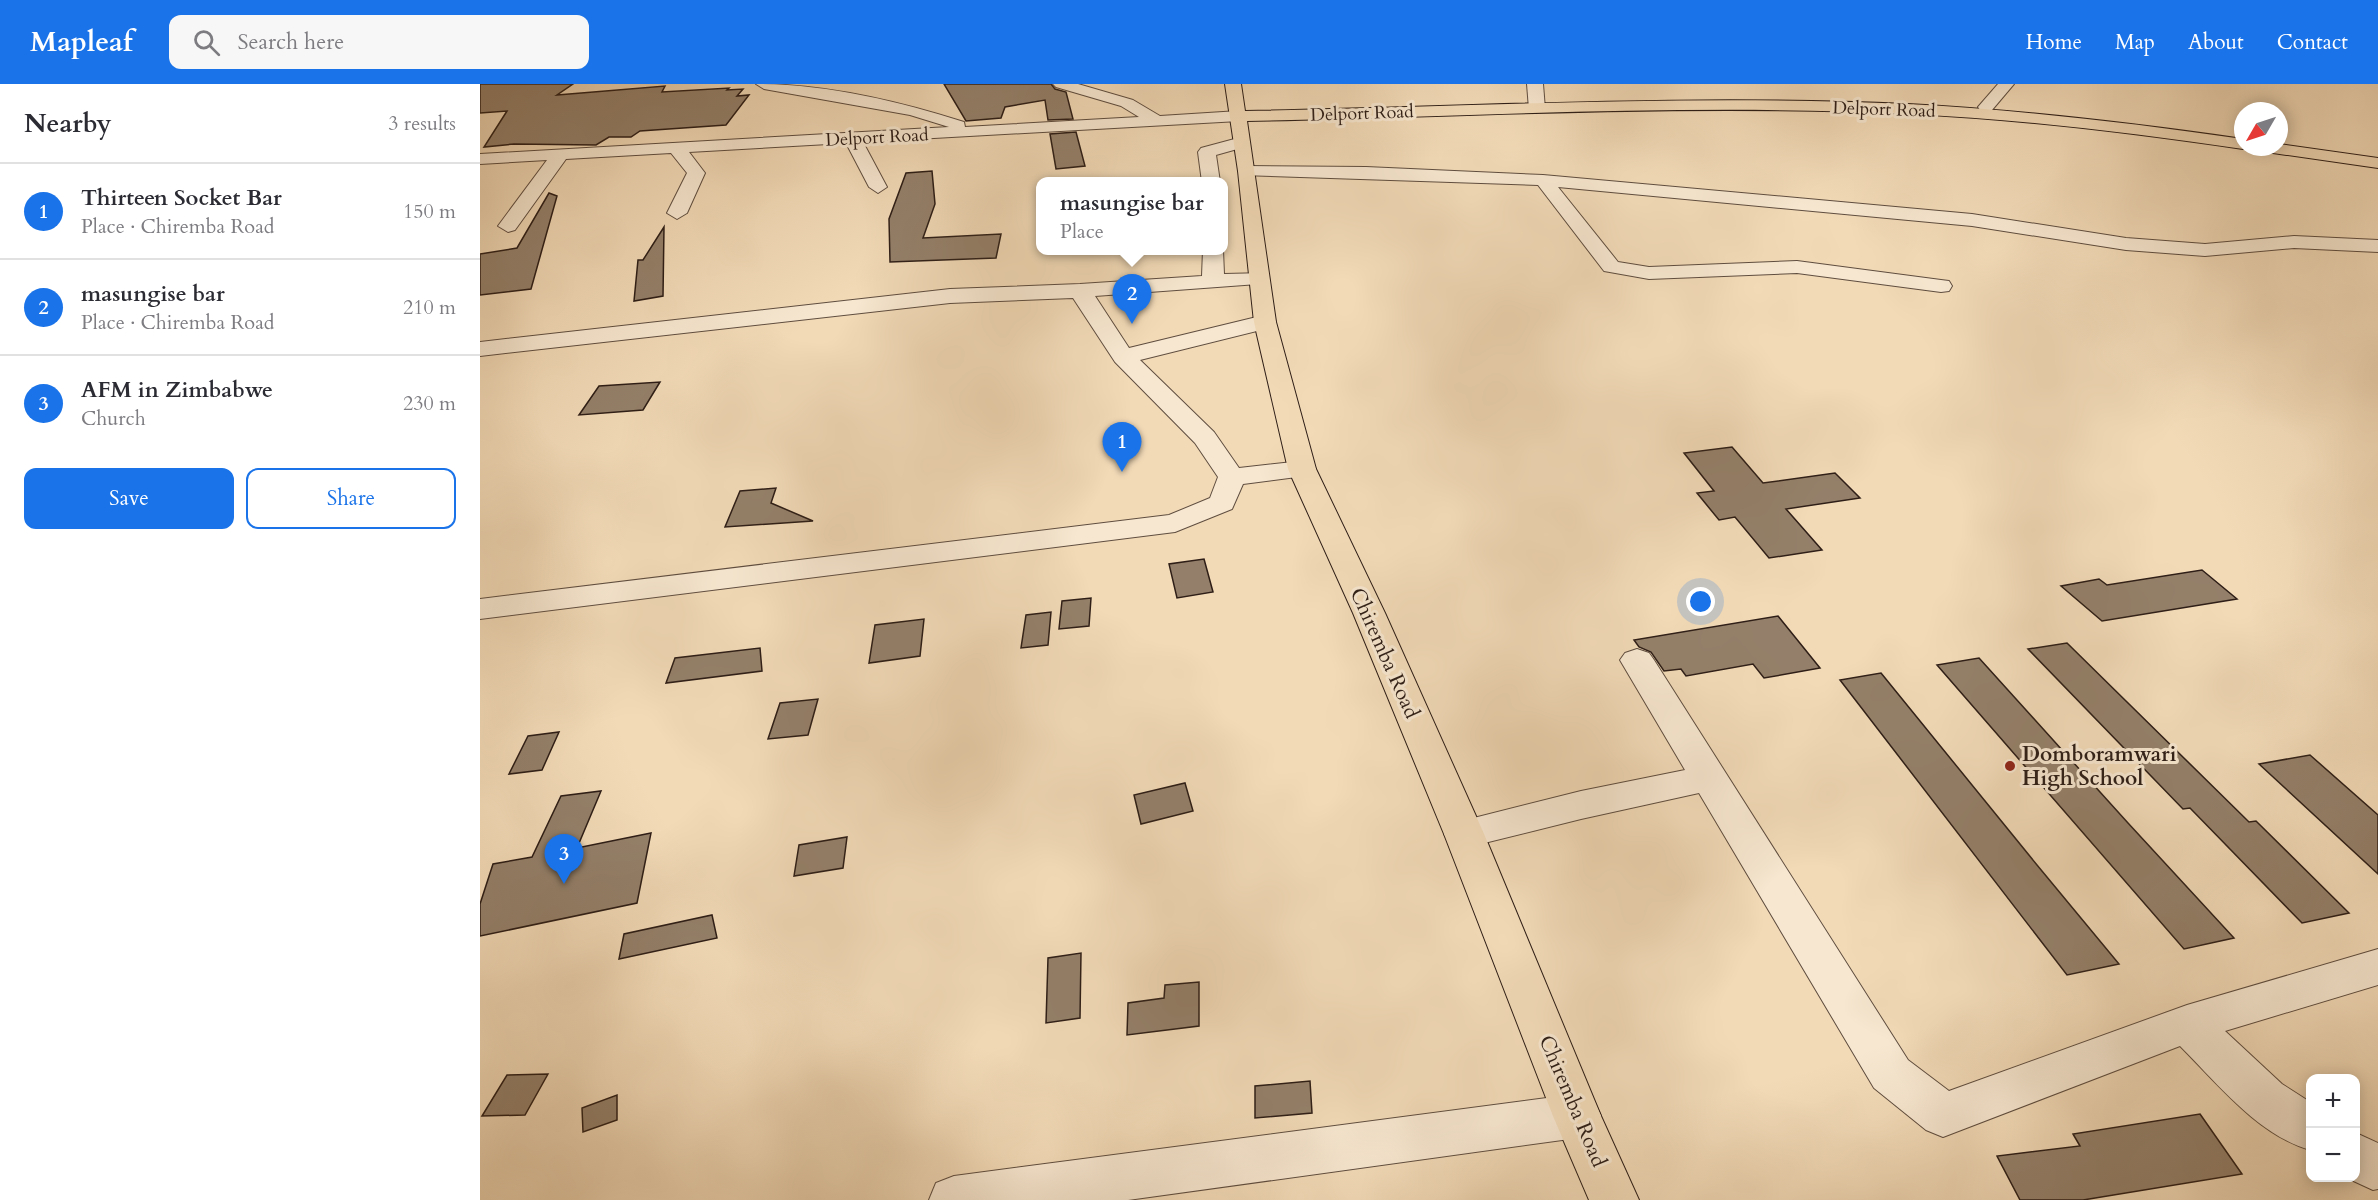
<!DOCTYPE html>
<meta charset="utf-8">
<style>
:root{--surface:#fff;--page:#f7f7f7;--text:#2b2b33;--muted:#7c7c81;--line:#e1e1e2;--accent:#1a73e8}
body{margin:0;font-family:Cardo,serif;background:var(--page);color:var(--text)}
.controls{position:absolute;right:18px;bottom:18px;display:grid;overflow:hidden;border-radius:12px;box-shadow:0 3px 15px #0003}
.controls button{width:54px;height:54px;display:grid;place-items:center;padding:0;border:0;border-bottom:2px solid var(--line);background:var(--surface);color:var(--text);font:30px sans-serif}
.compass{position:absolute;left:1754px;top:18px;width:54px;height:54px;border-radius:50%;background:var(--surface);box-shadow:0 3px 15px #0003;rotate:231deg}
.you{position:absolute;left:1221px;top:518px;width:21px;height:21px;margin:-15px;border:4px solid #fff;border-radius:50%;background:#1a73e8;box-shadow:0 0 0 9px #1a73e833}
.badge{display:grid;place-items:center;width:39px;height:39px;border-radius:50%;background:var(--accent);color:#fff;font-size:20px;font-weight:700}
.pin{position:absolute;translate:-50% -50px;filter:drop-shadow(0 2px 3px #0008)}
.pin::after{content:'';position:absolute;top:32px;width:21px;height:18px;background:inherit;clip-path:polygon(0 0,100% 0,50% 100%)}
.popup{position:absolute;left:556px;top:93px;width:192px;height:78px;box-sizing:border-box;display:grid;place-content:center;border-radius:12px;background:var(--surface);filter:drop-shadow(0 2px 4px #0005);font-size:20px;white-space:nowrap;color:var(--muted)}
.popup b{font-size:22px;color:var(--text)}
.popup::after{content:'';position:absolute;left:50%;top:100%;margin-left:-12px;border:12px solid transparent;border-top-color:var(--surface)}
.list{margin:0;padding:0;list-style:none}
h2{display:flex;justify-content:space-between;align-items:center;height:78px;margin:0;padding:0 24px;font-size:26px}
h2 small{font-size:20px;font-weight:400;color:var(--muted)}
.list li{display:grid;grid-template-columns:39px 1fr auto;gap:18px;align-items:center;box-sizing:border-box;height:96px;padding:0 24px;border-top:2px solid var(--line)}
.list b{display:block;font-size:22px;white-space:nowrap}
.list p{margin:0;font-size:20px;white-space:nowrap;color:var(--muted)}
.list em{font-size:20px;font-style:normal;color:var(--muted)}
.actions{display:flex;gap:12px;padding:18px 24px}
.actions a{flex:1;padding:14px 0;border:2px solid var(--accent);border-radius:12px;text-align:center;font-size:21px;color:var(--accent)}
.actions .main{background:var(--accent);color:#fff}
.icon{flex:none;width:33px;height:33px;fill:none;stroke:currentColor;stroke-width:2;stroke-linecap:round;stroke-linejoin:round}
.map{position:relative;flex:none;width:1898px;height:1116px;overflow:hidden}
header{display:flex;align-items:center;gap:36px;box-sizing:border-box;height:84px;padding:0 30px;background:var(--accent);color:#fff}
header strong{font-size:28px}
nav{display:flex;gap:33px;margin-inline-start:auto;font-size:21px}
.search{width:420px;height:54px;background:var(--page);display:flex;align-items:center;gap:15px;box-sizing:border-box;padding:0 21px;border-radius:12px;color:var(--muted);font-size:22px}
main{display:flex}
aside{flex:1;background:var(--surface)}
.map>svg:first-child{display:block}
</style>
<header>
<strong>Mapleaf</strong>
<div class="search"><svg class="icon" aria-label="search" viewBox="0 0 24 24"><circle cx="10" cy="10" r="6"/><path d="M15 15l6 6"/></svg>Search here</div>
<nav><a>Home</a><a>Map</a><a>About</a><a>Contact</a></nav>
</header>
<main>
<aside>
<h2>Nearby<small>3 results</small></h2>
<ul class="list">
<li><span class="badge">1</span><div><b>Thirteen Socket Bar</b><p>Place · Chiremba Road</p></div><em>150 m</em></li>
<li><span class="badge">2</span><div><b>masungise bar</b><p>Place · Chiremba Road</p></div><em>210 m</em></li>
<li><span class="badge">3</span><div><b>AFM in Zimbabwe</b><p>Church</p></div><em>230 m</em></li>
</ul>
<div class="actions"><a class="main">Save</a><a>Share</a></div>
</aside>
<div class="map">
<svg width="1898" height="1116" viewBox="0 0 1898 1116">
<rect width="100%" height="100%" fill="#f2dab7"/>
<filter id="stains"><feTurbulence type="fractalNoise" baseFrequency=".00333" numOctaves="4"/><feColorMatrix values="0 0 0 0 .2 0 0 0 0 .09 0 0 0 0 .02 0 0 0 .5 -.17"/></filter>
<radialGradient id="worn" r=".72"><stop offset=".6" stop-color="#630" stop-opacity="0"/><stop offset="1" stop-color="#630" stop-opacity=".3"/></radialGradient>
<g fill="#94806a" stroke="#2e1e17" stroke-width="1.5">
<path d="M 0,0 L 93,0 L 77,11 L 185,2 L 182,8 L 249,4 L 247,6 L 263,5 L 257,12 L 269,11 L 246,41 L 160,47 L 151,53 L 129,53 L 116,61 L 34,60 L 4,63 L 27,27 L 0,29 Z"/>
<path d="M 464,0 L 571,0 L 575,5 L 586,8 L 593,35 L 568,36 L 565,16 L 525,23 L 521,34 L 486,37 Z"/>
<path d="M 596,48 L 605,82 L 576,85 L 570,50 Z"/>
<path d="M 452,87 L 455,120 L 443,154 L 521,150 L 516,174 L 410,178 L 409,135 L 426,89 Z"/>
<path d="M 69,109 L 77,112 L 51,205 L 0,211 L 0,170 L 37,164 Z"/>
<path d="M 184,143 L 183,212 L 154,217 L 158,176 L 163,176 Z"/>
<path d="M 180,298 L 163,326 L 99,331 L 119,302 Z"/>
<path d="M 1252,363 L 1283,399 L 1355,389 L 1380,414 L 1306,425 L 1342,466 L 1289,474 L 1255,433 L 1239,436 L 1217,409 L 1234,407 L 1204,369 Z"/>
<path d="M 296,404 L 291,419 L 333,437 L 245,443 L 260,407 Z"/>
<path d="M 724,475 L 733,508 L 697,514 L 689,480 Z"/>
<path d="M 1722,486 L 1757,515 L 1622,537 L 1581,502 L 1619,495 L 1627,501 Z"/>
<path d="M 611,514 L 609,542 L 579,545 L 582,517 Z"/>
<path d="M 571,528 L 568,561 L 541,564 L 546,531 Z"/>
<path d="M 1298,532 L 1340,584 L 1284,594 L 1273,580 L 1206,592 L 1201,585 L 1184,587 L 1171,568 L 1159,563 L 1154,556 Z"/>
<path d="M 444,535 L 440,572 L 389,579 L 395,541 Z"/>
<path d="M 1587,559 L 1769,738 L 1776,737 L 1869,829 L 1822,839 L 1710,724 L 1703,725 L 1548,565 Z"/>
<path d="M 280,564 L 282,587 L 186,599 L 195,574 Z"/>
<path d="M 1499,574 L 1648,739 L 1754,854 L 1704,865 L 1457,581 Z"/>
<path d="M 1401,589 L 1557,781 L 1639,880 L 1587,891 L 1360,596 Z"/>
<path d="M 338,615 L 328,651 L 288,655 L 300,619 Z"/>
<path d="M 79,648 L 62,686 L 29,690 L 48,652 Z"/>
<path d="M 1830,671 L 1898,731 L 1898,790 L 1779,680 Z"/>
<path d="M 705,699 L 713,727 L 661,740 L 654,711 Z"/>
<path d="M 121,707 L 97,764 L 171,749 L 157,819 L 0,852 L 0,820 L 13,780 L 52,773 L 81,712 Z"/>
<path d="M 367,753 L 363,784 L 314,792 L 319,761 Z"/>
<path d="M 232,831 L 237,854 L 139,875 L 144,850 Z"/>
<path d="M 601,869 L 600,934 L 566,939 L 568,874 Z"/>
<path d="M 719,898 L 719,942 L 647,951 L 648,919 L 684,914 L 685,901 Z"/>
<path d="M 68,990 L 45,1031 L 2,1032 L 27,991 Z"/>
<path d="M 830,997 L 832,1029 L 775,1034 L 775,1002 Z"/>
<path d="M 137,1011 L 137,1036 L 103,1048 L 102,1024 Z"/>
<path d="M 1720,1030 L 1762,1090 L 1603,1116 L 1540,1116 L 1517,1072 L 1600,1062 L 1593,1050 Z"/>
</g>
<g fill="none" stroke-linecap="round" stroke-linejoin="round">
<defs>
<g id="minor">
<path d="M 276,0 C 346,0 418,17 484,38 L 485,43 L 659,33 L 641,22 L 576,3 L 573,0 L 598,0 L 653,16 L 680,32 L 759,27 L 767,32 L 759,37 L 383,58 L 407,103 L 398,109 L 389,103 L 366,59 L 209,68 L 225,89 L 207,129 L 197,135 L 187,129 L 207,89 L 191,69 L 86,75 L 35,146 L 28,148 L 18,142 L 67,76 L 0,80 L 0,70 L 469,43 L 430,31 L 284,5 Z"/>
<path d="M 1047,0 L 1063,0 L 1065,25 L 1063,28 L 1051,28 L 1049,25 Z"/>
<path d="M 1518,0 L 1534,0 L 1512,26 L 1500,26 L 1498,23 Z"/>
<path d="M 762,53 L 770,58 L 768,62 L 736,71 L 740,98 L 722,98 L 718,68 L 721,64 Z"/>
<path d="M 767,82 L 886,83 L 1063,91 L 1492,130 L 1646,154 L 1725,160 L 1814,152 L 1898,156 L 1898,168 L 1814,164 L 1725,172 L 1646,166 L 1492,142 L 1078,103 L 1138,178 L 1169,183 L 1317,177 L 1461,196 L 1469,197 L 1472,202 L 1469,207 L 1461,208 L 1317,189 L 1169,195 L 1124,187 L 1058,101 L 761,91 L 758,87 L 761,83 Z"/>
<path d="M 723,166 L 743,166 L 744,190 L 786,189 L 789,194 L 786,199 L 778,200 L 615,212 L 649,264 L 785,231 L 793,233 L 796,238 L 793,243 L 660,276 L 734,348 L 759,384 L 822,377 L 832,379 L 836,385 L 832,391 L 763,400 L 752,425 L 695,448 L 0,535 L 0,515 L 689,431 L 730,414 L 738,393 L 715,359 L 635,278 L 593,214 L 470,219 L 0,272 L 0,258 L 470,205 L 600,200 L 722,192 Z"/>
<path d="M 1157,565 L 1169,569 L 1174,576 L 1428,976 L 1469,1007 L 1707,921 L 1898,865 L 1898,901 L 1745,947 L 1802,1000 L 1830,1018 L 1830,1066 C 1778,1051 1738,1000 1700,962 L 1463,1053 L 1446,1046 L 1394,1004 L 1219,709 L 1101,735 L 984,764 L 970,760 L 964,750 L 970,740 L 1101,707 L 1205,686 L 1140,576 L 1145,569 Z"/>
<path d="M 1097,1010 L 1114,1017 L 1121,1032 L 1114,1047 L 1097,1054 L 648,1116 L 449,1116 L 456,1099 L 474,1092 Z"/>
<path d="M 1876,1049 L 1898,1059 L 1898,1105 L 1893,1106 L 1867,1094 L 1876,1094 Z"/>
</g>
<g id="major">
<path d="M 745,0 L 761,0 L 765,27 C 986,23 1208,10 1428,20 C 1541,26 1652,39 1763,55 L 1763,63 L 1769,63 L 1763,65 C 1652,49 1541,35 1429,30 C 1209,19 987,33 767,37 L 796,238 L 836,385 L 905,529 L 1004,750 L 1121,1032 L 1159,1116 L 1109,1116 L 1073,1032 L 964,750 L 873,529 L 808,385 L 774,238 L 758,87 Z"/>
<path d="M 1799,60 L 1898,74 L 1898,84 L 1786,68 L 1777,63 L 1799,63 Z"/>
</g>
</defs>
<use href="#minor" stroke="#5f4d3f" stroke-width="2"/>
<use href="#major" stroke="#2e1e17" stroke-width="2"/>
<use href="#minor" fill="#f7e7d0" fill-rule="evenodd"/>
<use href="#major" fill="#f2dab7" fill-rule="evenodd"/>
</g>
<circle fill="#8f2418" stroke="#f7e7d0" stroke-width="2" cx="1530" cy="682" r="6"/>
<g text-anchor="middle" stroke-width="6" stroke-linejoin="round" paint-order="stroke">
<g font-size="18" fill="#2e1e17" stroke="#f7e7d0">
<text transform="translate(1404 25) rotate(2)" y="6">Delport Road</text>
<text transform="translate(882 29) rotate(-2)" y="6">Delport Road</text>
<text transform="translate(397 53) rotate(-3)" y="6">Delport Road</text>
</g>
<g font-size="21" fill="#2e1e17" stroke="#f7e7d0">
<text transform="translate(905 569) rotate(66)" y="7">Chiremba Road</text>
<text transform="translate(1093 1017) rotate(67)" y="7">Chiremba Road</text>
</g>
<g font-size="21" font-weight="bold" fill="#2e1e17" stroke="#f7e7d0" text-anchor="start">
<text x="1542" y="677">Domboramwari<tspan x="1542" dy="24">High School</tspan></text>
</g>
</g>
<rect width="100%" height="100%" filter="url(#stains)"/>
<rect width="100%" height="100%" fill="url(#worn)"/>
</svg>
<div class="controls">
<button>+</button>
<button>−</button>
</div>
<svg class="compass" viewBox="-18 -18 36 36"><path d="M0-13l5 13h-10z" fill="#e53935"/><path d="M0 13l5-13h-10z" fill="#7c7c81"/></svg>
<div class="you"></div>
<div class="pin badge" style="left:642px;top:388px">1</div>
<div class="pin badge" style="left:652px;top:240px">2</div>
<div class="popup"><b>masungise bar</b>Place</div>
<div class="pin badge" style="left:84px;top:800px">3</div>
</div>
</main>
